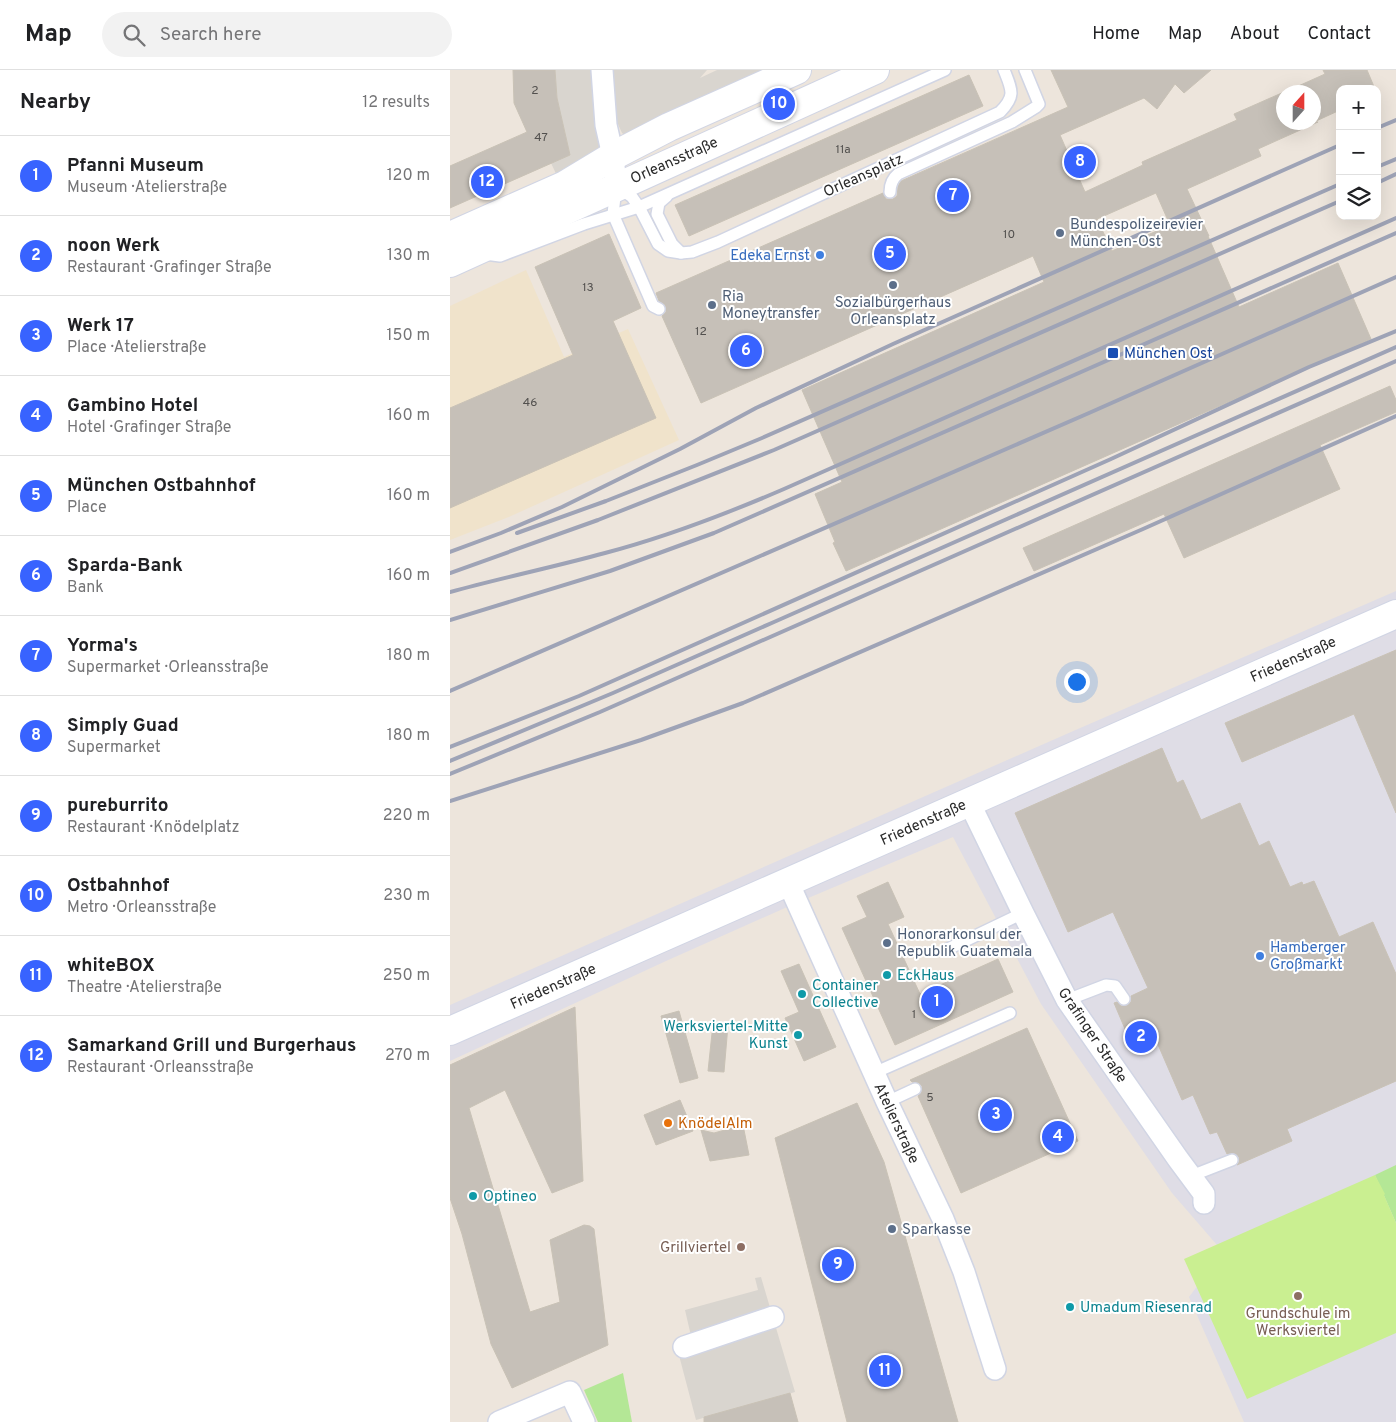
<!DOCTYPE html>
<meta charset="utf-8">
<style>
:root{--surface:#fff;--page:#f2f2f2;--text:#202124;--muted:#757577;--line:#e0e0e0;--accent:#3863ff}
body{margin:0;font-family:Overpass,sans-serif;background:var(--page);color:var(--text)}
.controls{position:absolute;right:15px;top:15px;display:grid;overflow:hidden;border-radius:10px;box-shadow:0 5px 20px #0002}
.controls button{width:45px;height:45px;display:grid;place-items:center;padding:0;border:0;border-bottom:1px solid var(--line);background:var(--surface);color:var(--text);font:25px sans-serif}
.compass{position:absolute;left:826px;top:15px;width:45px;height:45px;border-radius:50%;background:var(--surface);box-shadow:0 5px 20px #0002;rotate:21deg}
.you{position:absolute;left:626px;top:611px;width:18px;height:18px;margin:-12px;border:4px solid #fff;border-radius:50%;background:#1a73e8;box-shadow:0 0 0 8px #1a73e833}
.badge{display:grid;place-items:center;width:32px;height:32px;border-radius:50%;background:var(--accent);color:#fff;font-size:16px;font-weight:700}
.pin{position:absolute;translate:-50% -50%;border:2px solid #fff;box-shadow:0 1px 5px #0006}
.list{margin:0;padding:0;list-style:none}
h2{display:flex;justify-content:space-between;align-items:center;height:65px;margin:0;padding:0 20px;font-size:21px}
h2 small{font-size:16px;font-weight:400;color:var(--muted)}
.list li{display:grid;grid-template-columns:32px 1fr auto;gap:15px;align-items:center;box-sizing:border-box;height:80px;padding:0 20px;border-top:1px solid var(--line)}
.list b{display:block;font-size:19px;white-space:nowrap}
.list p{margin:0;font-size:16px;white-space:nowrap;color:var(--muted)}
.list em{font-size:16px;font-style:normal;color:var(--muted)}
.icon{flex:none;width:28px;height:28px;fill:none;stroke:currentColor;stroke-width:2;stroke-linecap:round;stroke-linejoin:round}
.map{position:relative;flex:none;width:946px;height:1352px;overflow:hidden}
header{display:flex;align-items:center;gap:30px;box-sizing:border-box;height:70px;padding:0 25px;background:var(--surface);border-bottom:1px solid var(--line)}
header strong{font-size:24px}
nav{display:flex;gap:28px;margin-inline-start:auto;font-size:18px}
.search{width:350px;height:45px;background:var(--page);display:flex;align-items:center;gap:12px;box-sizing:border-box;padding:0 18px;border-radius:28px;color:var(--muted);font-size:19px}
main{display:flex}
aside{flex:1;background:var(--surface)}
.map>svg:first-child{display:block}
</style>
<header>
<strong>Map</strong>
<div class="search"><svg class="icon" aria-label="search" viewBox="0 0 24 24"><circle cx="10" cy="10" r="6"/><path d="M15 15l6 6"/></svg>Search here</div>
<nav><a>Home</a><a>Map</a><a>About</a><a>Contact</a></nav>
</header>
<main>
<aside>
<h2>Nearby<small>12 results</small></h2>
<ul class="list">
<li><span class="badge">1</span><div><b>Pfanni Museum</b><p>Museum · Atelierstraße</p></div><em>120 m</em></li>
<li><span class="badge">2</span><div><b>noon Werk</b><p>Restaurant · Grafinger Straße</p></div><em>130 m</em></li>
<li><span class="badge">3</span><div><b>Werk 17</b><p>Place · Atelierstraße</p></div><em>150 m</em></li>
<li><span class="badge">4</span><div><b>Gambino Hotel</b><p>Hotel · Grafinger Straße</p></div><em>160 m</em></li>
<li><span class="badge">5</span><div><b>München Ostbahnhof</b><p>Place</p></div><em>160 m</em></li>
<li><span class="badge">6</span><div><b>Sparda-Bank</b><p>Bank</p></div><em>160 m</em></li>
<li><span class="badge">7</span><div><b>Yorma's</b><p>Supermarket · Orleansstraße</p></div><em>180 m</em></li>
<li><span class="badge">8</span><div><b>Simply Guad</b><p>Supermarket</p></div><em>180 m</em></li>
<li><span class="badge">9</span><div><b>pureburrito</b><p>Restaurant · Knödelplatz</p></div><em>220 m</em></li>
<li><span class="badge">10</span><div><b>Ostbahnhof</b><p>Metro · Orleansstraße</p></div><em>230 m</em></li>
<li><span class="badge">11</span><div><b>whiteBOX</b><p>Theatre · Atelierstraße</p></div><em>250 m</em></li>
<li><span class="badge">12</span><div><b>Samarkand Grill und Burgerhaus</b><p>Restaurant · Orleansstraße</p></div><em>270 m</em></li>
</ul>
</aside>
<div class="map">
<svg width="946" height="1352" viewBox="0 0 946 1352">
<rect width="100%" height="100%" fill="#ede5dc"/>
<path fill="#dfdde6" d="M 946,521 L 946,1352 L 794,1352 L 739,1227 L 773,1182 L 722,1123 L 591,934 L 503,767 L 344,834 L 216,891 L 0,991 L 0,935 L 621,662 Z"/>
<path fill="#f0e3cb" d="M 76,200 L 114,287 L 178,259 L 229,370 L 61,446 L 0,470 L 0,236 Z"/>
<g fill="#b4e796">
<path d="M 946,1095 L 946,1153 L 925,1105 Z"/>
<path d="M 173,1303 L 182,1352 L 148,1352 L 134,1320 Z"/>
</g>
<path fill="#caef91" d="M 925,1105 L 935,1124 L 934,1125 L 946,1153 L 946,1263 L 797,1329 L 734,1189 Z"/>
<g fill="#d9d5cf">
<path d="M 105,0 L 143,0 L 151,78 L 108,108 L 101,93 L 120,85 L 107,28 Z"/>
<path d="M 163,0 L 257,0 L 250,8 L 267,0 L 326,0 L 175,65 L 172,63 L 167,52 L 163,12 Z"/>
<path d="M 311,1207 L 345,1322 L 246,1350 L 225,1270 L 241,1266 L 235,1240 L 308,1220 L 305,1208 Z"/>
</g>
<g fill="#c6c0b8" stroke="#c9c2b6" fill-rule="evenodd">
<path d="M 63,0 L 105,0 L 107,28 L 120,85 L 0,138 L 0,96 L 77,62 L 64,33 Z"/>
<path d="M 601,0 L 761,0 L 734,23 L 725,14 L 707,39 L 694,28 L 610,65 L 635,122 L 693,95 L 692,92 L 787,50 L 784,44 L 834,22 L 834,52 L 868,52 L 808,79 L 811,86 L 737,119 L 759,166 L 758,166 L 789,237 L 888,193 L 921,269 L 396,501 L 383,473 L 385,472 L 365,424 L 392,412 L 352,320 L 594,212 L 583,186 L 251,333 L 212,246 L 216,242 L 215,235 L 209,231 L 206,223 L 433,123 L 436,129 L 443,129 L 447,126 L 448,116 L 451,111 L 618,37 ZM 706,123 L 720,155 L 662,181 L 647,149 Z"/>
<path d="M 873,0 L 917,0 L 925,19 L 890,19 L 890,40 L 864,52 L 864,22 L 835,22 L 875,4 Z"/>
<path d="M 519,5 L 533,36 L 239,166 L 225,135 Z"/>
<path d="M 159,164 L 191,238 L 163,251 L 206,348 L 0,438 L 0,338 L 123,285 L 85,197 Z"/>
<path d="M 940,316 L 946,330 L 946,342 L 870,375 L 890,419 L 734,488 L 714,444 L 584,501 L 573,478 Z"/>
<path d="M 946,580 L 946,743 L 904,644 L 792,692 L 775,653 Z"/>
<path d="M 712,678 L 727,713 L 733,710 L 751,750 L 790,733 L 809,776 L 819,771 L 840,817 L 852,812 L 853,815 L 864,811 L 889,867 L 923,852 L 946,904 L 946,1011 L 837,1059 L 842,1071 L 787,1095 L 789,1092 L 789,1087 L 784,1083 L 777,1084 L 767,1062 L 760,1064 L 743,1025 L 732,1030 L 706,970 L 684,980 L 664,933 L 667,932 L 671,936 L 678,935 L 681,932 L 681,926 L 698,918 L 663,842 L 618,862 L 565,743 Z"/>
<path d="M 438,812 L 454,847 L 438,854 L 470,924 L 548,889 L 563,922 L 445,975 L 392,858 L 417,847 L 407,826 Z"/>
<path d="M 349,894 L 386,977 L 354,991 L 335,948 L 349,942 L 331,901 Z"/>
<path d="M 125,937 L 133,1111 L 102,1123 L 55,1020 L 19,1038 L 80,1242 L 110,1232 L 100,1170 L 134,1155 L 140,1156 L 144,1159 L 158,1275 L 62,1318 L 41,1274 L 12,1164 L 0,1128 L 0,995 Z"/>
<path d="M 229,941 L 248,1008 L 230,1013 L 211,946 Z"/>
<path d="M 263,954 L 278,955 L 274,1002 L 258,1001 Z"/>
<path d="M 577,958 L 628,1071 L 511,1123 L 468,1026 L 471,1023 L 472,1016 L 469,1013 L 462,1012 L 460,1010 Z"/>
<path d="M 230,1030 L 243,1061 L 206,1075 L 194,1045 Z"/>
<path d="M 407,1033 L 434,1092 L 508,1352 L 397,1352 L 325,1068 Z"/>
<path d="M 293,1055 L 299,1085 L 260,1091 L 251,1060 L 264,1063 Z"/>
<path d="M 340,1323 L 348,1352 L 254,1352 L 254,1347 Z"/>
</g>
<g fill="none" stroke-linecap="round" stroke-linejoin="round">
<defs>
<g id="lane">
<path d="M 168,117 L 182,127 L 189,137 L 208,174 L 218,181 L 231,183 L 242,182 L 268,172 L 550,42 C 566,26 562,20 554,0"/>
<path d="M 166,118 L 163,144 L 203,236 L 209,239"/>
<path d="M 440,122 C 440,114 442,109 448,104 L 562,52 L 586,37 L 589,34 L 575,0"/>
<path d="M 217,126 L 209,133 L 207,144 L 222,174 L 231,183"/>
<path d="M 35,184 L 50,186 L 134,154 L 189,137 L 495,0"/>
<path d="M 498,879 L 573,843"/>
<path d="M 617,930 L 656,915 L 665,916 L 674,929"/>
<path d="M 424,1003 L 560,943"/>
<path d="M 437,1032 L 465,1019"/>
<path d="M 741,1106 L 782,1090"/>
</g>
<g id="street">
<path d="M 152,0 L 156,55 L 163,86 L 166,116"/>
<path d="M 519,732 L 573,843 L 617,930 L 728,1089 L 754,1124 L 754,1133"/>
<path d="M 338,812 L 437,1032 L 493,1149 L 514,1202 L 545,1299"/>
<path d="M 234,1277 L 323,1247"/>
<path d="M 49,1352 L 120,1322 L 134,1352"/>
</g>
<g id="secondary">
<path d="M 0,166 L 115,115 L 163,86 L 219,57 L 347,0"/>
<path d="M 0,193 L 425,0"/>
<path d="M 0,961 L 946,544"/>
</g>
</defs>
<use href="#lane" stroke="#d1d5e4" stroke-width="14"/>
<use href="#street" stroke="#d1d5e4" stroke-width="24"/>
<use href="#secondary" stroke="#d1d5e4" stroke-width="30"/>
<use href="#lane" stroke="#fff" stroke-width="11"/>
<use href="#street" stroke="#fff" stroke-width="21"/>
<use href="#secondary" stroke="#fff" stroke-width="28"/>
<g stroke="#9ea3b6" stroke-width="4">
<path d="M 927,58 L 946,50"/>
<path d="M 927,97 L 946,89"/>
<path d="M 927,113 L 946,104"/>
<path d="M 67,463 L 156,431 L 247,395 L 312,368 L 890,114"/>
<path d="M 0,482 L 51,463 L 112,437 L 230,379 L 306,338 L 443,274 L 890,75"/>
<path d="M 0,503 L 148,450 L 324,380 L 890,131"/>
<path d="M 0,522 C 51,508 104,497 155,483 C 216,467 276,444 334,419 L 946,148"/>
<path d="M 0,550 L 160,501 L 264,463 L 622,306 L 946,163"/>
<path d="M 0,621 L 639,343 L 946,207"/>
<path d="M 0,677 L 129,626 L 661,389 L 859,297 L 946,261"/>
<path d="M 0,691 L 163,623 L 324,552 L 946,277"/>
<path d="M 0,704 L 150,642 L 946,291"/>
<path d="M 0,731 L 191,670 L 293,633 L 693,459 L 946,346"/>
</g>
</g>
<g fill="#5c6f8a" stroke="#fff" stroke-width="2">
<circle cx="610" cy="163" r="5"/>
<circle cx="443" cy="215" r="5"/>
<circle cx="262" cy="235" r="5"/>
<circle cx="437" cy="873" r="5"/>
<circle cx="442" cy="1159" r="5"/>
</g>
<g fill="#3f7fe0" stroke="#fff" stroke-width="2">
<circle cx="370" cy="185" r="5"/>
<circle cx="810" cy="886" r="5"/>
</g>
<rect fill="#1a4fb4" stroke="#fff" stroke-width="2" x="657" y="277" width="12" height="12" rx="2.5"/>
<g fill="#0f9aa8" stroke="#fff" stroke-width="2">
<circle cx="437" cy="905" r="5"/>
<circle cx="352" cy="924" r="5"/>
<circle cx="348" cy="965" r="5"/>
<circle cx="23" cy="1126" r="5"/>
<circle cx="620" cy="1237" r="5"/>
</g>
<circle fill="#e8710a" stroke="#fff" stroke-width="2" cx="218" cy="1053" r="5"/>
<g fill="#8d6e63" stroke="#fff" stroke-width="2">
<circle cx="291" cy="1177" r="5"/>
<circle cx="848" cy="1226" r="5"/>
</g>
<g text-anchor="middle" stroke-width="4" stroke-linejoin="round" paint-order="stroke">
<g font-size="12" fill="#52504e">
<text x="85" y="24">2</text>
<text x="91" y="71">47</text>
<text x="393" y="83">11a</text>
<text x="559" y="168">10</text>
<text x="138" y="221">13</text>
<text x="251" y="265">12</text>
<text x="80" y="336">46</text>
<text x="464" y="948">1</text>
<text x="480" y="1031">5</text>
</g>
<g font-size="15" fill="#2b2b2b" stroke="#fff">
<text transform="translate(224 90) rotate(-24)" y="5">Orleansstraße</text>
<text transform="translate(413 105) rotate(-24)" y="5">Orleansplatz</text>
<text transform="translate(843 589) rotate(-24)" y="5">Friedenstraße</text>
<text transform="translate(473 752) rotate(-24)" y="5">Friedenstraße</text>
<text transform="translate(103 916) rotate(-24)" y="5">Friedenstraße</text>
<text transform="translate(643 965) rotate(56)" y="5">Grafinger Straße</text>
<text transform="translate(447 1053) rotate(65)" y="5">Atelierstraße</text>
</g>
<g font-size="15" fill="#4e5e75" stroke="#fff" text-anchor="start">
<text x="620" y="159">Bundespolizeirevier<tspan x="620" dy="17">München-Ost</tspan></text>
<text x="272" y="231">Ria<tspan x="272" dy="17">Moneytransfer</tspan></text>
<text x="443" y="237" text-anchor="middle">Sozialbürgerhaus<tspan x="443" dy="17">Orleansplatz</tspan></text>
<text x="447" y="869">Honorarkonsul der<tspan x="447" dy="17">Republik Guatemala</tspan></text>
<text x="452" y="1164">Sparkasse</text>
</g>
<g font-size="15" fill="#366cbe" stroke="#fff" text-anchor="end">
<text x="360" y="190">Edeka Ernst</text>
<text x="820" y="882" text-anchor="start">Hamberger<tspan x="820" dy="17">Großmarkt</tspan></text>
</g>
<g font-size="15" fill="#164399" stroke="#fff" text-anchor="start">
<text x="674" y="288">München Ost</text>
</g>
<g font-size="15" fill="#0d838f" stroke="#fff" text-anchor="start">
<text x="447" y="910">EckHaus</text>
<text x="362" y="920">Container<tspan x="362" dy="17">Collective</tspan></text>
<text x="338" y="961" text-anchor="end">Werksviertel-Mitte<tspan x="338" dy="17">Kunst</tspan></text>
<text x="33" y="1131">Optineo</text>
<text x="630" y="1242">Umadum Riesenrad</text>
</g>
<g font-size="15" fill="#c56008" stroke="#fff" text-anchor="start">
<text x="228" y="1058">KnödelAlm</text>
</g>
<g font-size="15" fill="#785e54" stroke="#fff" text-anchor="end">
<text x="281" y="1182">Grillviertel</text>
<text x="848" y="1248" text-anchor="middle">Grundschule im<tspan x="848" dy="17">Werksviertel</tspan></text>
</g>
</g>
</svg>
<div class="controls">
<button>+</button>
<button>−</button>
<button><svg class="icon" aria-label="layers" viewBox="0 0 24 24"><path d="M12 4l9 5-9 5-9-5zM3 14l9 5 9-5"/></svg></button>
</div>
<svg class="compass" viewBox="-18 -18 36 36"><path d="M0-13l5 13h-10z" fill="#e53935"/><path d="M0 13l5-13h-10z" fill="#757577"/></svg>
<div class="you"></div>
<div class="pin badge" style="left:487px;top:932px">1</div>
<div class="pin badge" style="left:691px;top:967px">2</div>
<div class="pin badge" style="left:546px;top:1045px">3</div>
<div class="pin badge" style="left:608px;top:1067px">4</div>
<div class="pin badge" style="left:440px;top:184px">5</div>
<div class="pin badge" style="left:296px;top:281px">6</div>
<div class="pin badge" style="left:503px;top:126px">7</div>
<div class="pin badge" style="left:630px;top:92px">8</div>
<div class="pin badge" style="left:388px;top:1195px">9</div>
<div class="pin badge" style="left:329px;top:34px">10</div>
<div class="pin badge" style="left:435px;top:1301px">11</div>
<div class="pin badge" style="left:37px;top:112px">12</div>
</div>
</main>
